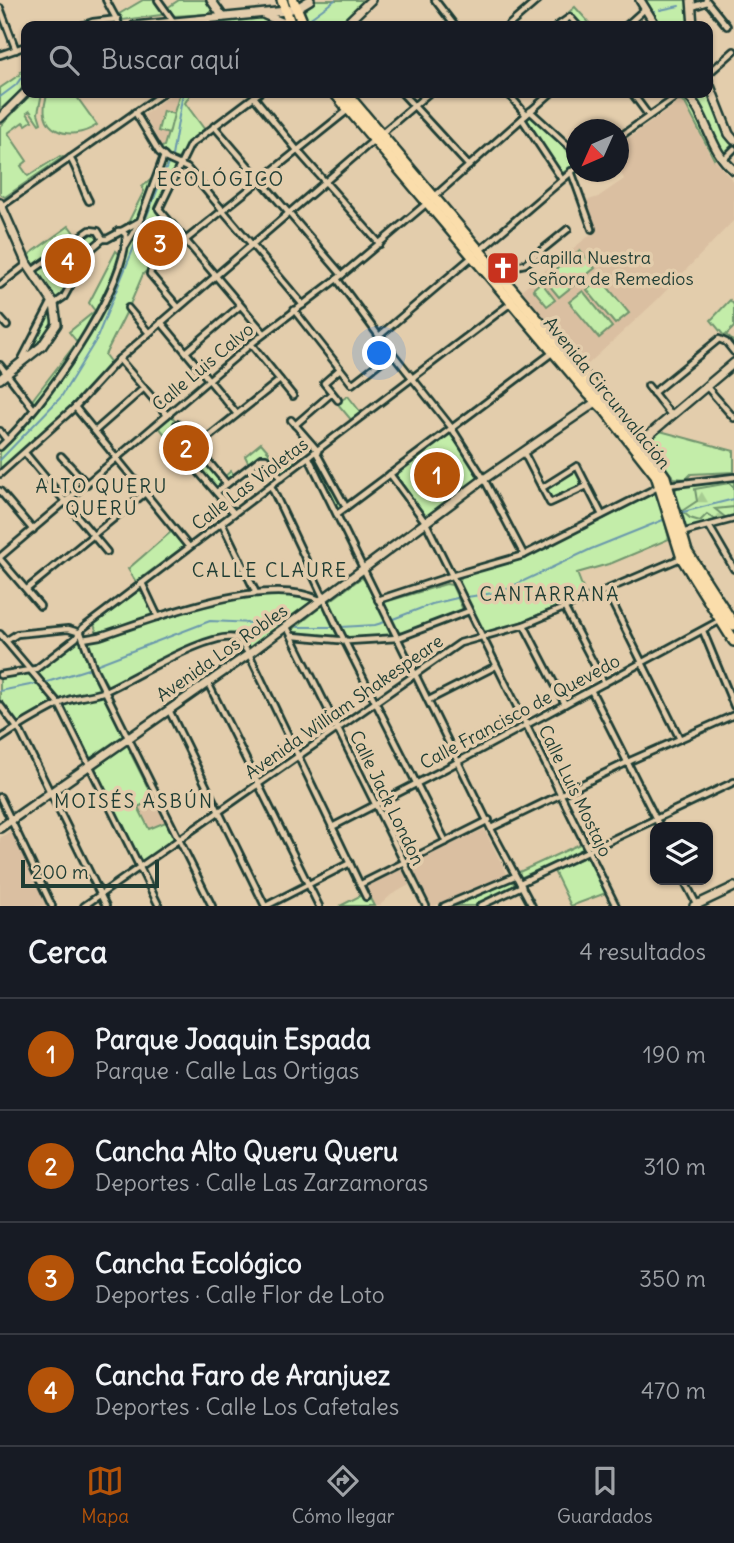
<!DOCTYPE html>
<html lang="es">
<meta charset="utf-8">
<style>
:root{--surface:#171b24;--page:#242831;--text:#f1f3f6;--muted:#9ea1a6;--line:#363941;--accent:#b45309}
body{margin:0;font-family:Delius,sans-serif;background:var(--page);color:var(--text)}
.controls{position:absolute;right:21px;bottom:21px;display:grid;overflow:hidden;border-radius:14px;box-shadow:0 2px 5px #0004}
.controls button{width:63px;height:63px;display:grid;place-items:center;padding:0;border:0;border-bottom:2px solid var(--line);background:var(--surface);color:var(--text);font:35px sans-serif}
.compass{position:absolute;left:566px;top:119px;width:63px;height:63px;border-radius:50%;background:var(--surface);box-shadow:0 2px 5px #0004;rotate:225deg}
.scale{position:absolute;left:21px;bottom:18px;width:138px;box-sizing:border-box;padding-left:7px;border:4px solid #1f3d34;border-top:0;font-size:19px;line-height:24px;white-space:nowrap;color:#1f3d34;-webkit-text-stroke:5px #e3cdac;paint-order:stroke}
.you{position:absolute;left:380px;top:354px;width:24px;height:24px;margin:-18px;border:5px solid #fff;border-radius:50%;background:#1a73e8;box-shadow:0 0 0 10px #1a73e833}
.badge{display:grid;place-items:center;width:46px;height:46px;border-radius:50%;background:var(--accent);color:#fff;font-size:23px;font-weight:700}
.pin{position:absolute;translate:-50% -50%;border:4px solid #fff;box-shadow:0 2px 7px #0006}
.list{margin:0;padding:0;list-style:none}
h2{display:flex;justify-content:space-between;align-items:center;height:91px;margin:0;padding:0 28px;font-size:30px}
h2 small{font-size:23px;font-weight:400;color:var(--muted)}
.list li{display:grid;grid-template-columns:46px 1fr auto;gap:21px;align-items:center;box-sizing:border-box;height:112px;padding:0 28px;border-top:2px solid var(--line)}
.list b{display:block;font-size:26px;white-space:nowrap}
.list p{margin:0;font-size:23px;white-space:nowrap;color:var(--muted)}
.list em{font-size:23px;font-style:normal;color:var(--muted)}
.icon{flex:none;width:38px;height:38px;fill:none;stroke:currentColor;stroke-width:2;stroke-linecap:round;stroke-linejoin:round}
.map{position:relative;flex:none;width:734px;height:906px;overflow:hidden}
.search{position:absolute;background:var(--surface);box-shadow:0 2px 5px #0004;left:21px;right:21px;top:21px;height:77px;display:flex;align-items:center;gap:18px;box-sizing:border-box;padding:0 24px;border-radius:14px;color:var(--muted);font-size:26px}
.sheet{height:539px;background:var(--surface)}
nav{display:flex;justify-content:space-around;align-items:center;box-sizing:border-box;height:98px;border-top:2px solid var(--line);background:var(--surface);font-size:19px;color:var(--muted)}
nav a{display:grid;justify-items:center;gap:4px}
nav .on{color:var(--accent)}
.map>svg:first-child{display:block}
</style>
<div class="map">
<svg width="734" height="906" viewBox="0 0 734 906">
<defs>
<pattern id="forest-firs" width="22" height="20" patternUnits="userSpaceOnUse" patternTransform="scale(1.75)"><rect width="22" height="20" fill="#c3eda9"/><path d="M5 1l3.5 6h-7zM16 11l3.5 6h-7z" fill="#a7cc92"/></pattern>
</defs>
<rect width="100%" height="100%" fill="#e3cdac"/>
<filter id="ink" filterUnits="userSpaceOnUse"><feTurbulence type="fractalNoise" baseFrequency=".0143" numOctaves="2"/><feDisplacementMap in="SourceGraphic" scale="14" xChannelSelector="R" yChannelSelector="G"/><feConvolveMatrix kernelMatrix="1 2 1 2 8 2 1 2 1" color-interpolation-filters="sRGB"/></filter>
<g filter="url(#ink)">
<g fill="#dabfa1">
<path d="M 173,93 L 180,93 L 170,133 L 164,146 L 161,146 L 144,115 Z"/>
<path d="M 679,102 L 684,102 L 710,155 L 734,182 L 734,220 L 657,300 L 586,366 L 521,290 L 595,231 L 586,201 L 598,197 L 624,179 L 619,170 L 619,145 Z"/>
<path d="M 155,798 L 166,822 L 149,830 L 138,807 Z"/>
<path d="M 484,829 L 507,874 L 434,906 L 429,906 L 410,867 L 411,864 Z"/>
<path d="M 10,831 L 16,833 L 49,906 L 0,906 L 0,838 Z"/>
<path d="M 400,868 L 404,871 L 411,884 L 391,895 L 379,906 L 374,906 L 364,887 Z"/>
</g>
<g fill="#c3eda9" stroke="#71956e" stroke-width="2">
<path d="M 143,0 L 154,0 L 162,11 L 161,15 L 123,20 L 119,14 Z"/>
<path d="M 179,0 L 208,0 L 213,9 L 209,14 L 173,16 L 167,8 Z"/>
<path d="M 316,0 L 367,0 L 340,26 L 309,26 L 304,11 Z"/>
<path d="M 642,0 L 690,0 L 690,26 L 659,26 Z"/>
<path d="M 575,7 L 592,26 L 581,26 L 569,12 Z"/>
<path d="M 265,18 L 282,26 L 161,26 Z"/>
<path d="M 26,62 L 26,86 L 0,110 L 0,88 L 19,75 Z"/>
<path d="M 708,87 L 733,142 L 733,145 L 723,156 L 693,93 L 708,93 Z"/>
<path d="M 32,93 L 42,93 L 38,113 L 41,123 L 39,124 L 30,111 L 27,113 L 32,121 L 26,125 L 23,122 L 8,133 L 27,161 L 21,166 L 28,176 L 60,156 L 63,157 L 5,197 L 0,194 L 0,127 Z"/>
<path d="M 48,93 L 74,93 L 97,125 C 69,144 33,130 48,93 Z"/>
<path d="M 180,93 L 191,93 L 185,103 L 205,130 L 188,143 L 178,159 L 166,155 L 160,148 L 164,146 Z"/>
<path d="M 681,97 L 691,103 L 698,116 L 696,118 L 717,157 L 714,159 L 685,103 L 678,100 Z"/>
<path d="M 163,111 L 174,114 L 169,134 L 158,131 Z"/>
<path d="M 529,117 L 532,117 L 576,156 L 576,164 L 561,174 L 524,120 Z"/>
<path d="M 165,160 L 177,167 L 157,211 L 181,241 L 143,274 L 129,307 L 125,308 L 127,311 L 105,355 L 111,363 L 74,406 L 0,471 L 0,448 L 23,429 L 84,343 L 103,309 L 129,243 Z"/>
<path d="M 155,176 L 138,220 L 120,229 L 129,221 L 144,191 L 142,187 Z"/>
<path d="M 69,226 L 77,237 L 37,265 L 31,264 L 27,256 Z"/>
<path d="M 95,232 L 100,239 C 82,253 74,292 56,299 L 36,272 L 90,233 Z"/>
<path d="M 580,250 L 595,268 L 559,297 L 544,279 Z"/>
<path d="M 116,251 L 120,255 L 119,260 L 101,305 L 70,358 L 34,405 L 31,402 L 36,395 L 77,342 L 69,332 L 95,311 L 89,303 Z"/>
<path d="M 601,279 L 629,313 L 615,324 L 587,290 Z"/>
<path d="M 541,282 L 555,300 L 547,306 L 533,289 Z"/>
<path d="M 583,291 L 612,327 L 599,338 L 569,302 Z"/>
<path d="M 730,300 L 734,305 L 734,327 L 726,335 L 734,342 L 734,348 L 711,320 Z"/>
<path d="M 51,306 C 55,327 47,341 28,352 Z"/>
<path d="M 348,396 L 362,414 L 352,421 L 337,403 Z"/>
<path d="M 171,415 L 222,481 L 222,485 L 217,489 L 214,489 L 191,460 L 187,462 L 158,426 Z"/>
<path d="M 660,431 L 734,451 L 734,472 L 691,474 L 686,479 L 674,478 L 648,446 L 649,441 Z"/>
<path d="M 449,433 L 475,468 L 478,479 L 427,517 L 422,514 L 395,474 Z"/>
<path d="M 261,443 L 274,458 L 286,451 L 296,463 L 282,474 L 268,457 L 261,456 L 227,480 L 224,477 L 231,471 L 234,475 L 249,464 L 245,456 Z"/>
<path d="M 315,457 L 342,504 L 340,508 L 336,507 L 313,460 Z"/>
<path d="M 575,469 L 584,484 L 551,501 L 544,489 Z"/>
<path d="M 734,479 L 734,516 L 688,529 L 684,527 L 674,493 L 677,487 Z"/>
<path d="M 654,493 L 658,494 L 669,539 L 612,563 L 577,573 L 585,594 L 525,621 L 486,632 L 481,630 L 458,583 L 462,576 L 526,558 Z"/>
<path d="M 172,531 L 183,544 L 183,547 L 136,582 L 128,569 Z"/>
<path d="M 361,578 L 364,579 L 391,631 L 389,635 L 350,639 C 339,632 332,614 330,601 Z"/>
<path d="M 446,584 L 452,585 L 464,612 L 401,633 L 398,632 L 384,605 L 385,602 Z"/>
<path d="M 141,589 L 144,591 L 154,615 L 101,633 L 97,633 L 94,624 Z"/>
<path d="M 286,594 L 316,598 L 250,648 L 235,633 L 216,636 L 108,686 L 94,663 L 86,644 L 87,641 L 210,604 L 258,595 Z"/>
<path d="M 323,605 L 326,606 L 339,634 L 338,636 L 292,634 L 291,631 Z"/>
<path d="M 78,640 L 81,642 L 90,666 L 102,689 L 66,698 L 18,723 L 0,702 L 0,678 L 36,672 Z"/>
<path d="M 105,695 L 124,735 L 89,759 L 63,706 L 70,702 Z"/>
<path d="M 126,745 L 131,746 L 130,752 L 147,786 L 151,787 L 156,798 L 138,807 L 149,829 L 168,821 L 176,837 L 143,861 L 139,858 L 95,768 Z"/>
<path d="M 582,843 L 583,850 L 520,878 L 517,873 Z"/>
<path d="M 587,856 L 606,893 L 571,906 L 554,871 Z"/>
<path d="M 513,880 L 514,886 L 476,906 L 455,906 Z"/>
<path d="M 364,887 L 374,906 L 340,906 L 360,896 L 360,889 Z"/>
</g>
<path fill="url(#forest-firs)" stroke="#71956e" stroke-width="2" d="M 729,483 L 734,487 L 734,507 L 715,509 L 725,517 L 724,520 L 719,522 L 707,514 L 700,521 L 690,518 L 682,511 L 697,501 L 695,489 Z"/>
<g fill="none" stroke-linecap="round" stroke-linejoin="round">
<g stroke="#6b99ad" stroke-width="2">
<path d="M 660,10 L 679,6"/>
<path d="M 654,11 L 655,11"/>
<path d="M 308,20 L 335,0"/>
<path d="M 219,26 L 244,26"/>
<path d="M 270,26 L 276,26"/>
<path d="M 0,97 L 16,85 L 26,71"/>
<path d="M 172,156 L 183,93"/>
<path d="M 0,460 L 61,397 L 96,340 L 168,164"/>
<path d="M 683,512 L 734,499"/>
<path d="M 467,597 L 500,592 L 591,549 L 663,520"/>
<path d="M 393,619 L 432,604 L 457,598"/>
<path d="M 298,627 L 335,627"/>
<path d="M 341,627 L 375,625 L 385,622"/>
<path d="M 98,664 L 210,621 L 278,624"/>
<path d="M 47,682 L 88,669"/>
<path d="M 0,691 L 35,684"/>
</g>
<defs>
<g id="street">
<path d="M 106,0 L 120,26"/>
<path d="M 158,0 L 173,21"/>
<path d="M 435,0 L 455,26"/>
<path d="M 706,0 L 727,26"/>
<path d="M 692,7 L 707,2"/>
<path d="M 0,8 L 16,50"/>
<path d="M 81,26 L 93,22 L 118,19"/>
<path d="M 508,26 L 538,0"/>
<path d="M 557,26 L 570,17 L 578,26"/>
<path d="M 626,26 L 646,8"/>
<path d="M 0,55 L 26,46"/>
<path d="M 708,74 L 734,51"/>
<path d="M 259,93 L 190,145 L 159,209 L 264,333"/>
<path d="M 402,93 L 469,166"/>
<path d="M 508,93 L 526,115"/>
<path d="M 632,93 L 649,116"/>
<path d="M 254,97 L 297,150 L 380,244"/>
<path d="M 530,111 L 576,153"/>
<path d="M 135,112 L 159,152 L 167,159 L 187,168 L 303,305"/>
<path d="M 522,119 L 561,178"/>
<path d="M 214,126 L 342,275"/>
<path d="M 382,133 L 429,93"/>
<path d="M 618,138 L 682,93"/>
<path d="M 70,158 C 79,171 81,187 89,201"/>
<path d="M 723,160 L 734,149"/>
<path d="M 571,171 L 592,229"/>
<path d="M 435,196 L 551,93"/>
<path d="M 2,206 L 163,93"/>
<path d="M 126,245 L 140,221 L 164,156"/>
<path d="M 478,252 L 576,168"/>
<path d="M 32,271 L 90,230 L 98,231 L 103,239"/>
<path d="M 501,275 L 511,267 L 525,264 L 568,229"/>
<path d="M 337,279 L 379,336 L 451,427 L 484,479 L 524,555"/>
<path d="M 0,285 L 27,264"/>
<path d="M 54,304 L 64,297 L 90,250 L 103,239 L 107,239 L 140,221"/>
<path d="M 178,307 L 150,274 L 152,267 L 348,110"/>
<path d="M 128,308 L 149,333"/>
<path d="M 294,310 L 352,384 L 392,353"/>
<path d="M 0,318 L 7,326"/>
<path d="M 161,322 L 237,414"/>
<path d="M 379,336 L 472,257"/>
<path d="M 251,344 L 293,396"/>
<path d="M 186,352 L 240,306"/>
<path d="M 22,359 L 52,301"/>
<path d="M 119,359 L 167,415"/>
<path d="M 0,365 L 33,408"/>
<path d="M 648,386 L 671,415"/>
<path d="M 706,386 L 734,418"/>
<path d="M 653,393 L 719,339 L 726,342 L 734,352"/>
<path d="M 338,400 L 324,383 L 340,369"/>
<path d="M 75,407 L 189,547"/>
<path d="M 291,420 L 318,451"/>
<path d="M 177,424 L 227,484"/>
<path d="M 295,425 L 332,393"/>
<path d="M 0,431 L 7,440"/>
<path d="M 95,431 L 144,388"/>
<path d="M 0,447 C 42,408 124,293 126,235 L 122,231 L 118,231"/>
<path d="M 196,447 L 280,380"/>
<path d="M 316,452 L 346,507"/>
<path d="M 25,453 L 107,552"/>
<path d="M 524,453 L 550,503 L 587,486"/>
<path d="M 61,456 L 87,484"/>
<path d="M 309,458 L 493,833 L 532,906"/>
<path d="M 189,461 L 234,513"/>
<path d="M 0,474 L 75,407 L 119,359 L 375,139"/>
<path d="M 390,474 L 426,523 L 616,906"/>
<path d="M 667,485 L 734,477"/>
<path d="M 271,486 L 337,626 L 446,842"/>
<path d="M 542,488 L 577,466 L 602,515"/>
<path d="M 0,491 L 33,530"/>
<path d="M 218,491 L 261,458 L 266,458 L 281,478"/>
<path d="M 337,514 L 552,353"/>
<path d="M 222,523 L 256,593"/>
<path d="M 709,526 L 734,569"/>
<path d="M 681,533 L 734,519"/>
<path d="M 0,557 L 251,344 L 342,275 L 427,203"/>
<path d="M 0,559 L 40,606"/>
<path d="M 142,583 L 158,617"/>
<path d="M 27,589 L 145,493"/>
<path d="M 606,590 L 680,739"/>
<path d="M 378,600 L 451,576 L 524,555 L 658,487"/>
<path d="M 564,607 L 604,683"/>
<path d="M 524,625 L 565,704"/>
<path d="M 287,627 L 426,906"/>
<path d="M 703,631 L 734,706"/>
<path d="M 0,634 L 59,704 L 159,906"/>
<path d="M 293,636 L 349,641 L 398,638 L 469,611"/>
<path d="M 83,639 L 100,636 C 155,618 266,574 320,600"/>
<path d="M 6,641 L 17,634 L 68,629 L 81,633 L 94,669 L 212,906"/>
<path d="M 0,675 L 36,669 L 76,638 L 83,628 L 511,303"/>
<path d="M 208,683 L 319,906"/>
<path d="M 591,690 L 660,827"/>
<path d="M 429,700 L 496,666"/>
<path d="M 0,705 L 21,733 L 106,906"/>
<path d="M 169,710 L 265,906"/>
<path d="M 0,739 C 19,726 40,714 61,703 C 74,696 89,697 103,692 C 130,681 213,628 238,639 L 249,654 L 366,897"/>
<path d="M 0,797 L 52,906"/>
<path d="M 332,827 L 439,772 L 721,620"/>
<path d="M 491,828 L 632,760 L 734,715"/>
<path d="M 684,880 L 697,905"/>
<path d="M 520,883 L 734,782"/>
<path d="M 361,884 L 489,820"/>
<path d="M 84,906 L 460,643 L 524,625 L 681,558"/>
<path d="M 266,906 L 350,863"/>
<path d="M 444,906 L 515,876"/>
<path d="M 480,906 L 522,886"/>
</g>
<g id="secondary">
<path d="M 211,0 L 223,17"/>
<path d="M 640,0 L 656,26"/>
<path d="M 691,0 L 693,26"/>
<path d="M 265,15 L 291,26"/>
<path d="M 134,26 L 286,11 L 300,6 L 310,0"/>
<path d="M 344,26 L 371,0"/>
<path d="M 708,81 L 729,134 L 734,140"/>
<path d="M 686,93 C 708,116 709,151 734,170"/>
<path d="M 0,118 L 26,92"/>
<path d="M 0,203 L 27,264 L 54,304 L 57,324 L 42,346 L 0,379"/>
<path d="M 638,444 L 734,363"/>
<path d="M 0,828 L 249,654 L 484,479 L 596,402"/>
<path d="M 694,906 L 734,887"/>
</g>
<g id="highway">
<path d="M 282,0 L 291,26"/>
<path d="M 293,0 L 304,26"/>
<path d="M 335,93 L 589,394 L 605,410 L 656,475 L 682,558 L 734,641"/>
<path d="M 346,93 L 645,447 L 665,477 L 687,552 L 734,625"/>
</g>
</defs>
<use href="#street" stroke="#1f3d34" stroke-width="10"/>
<use href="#secondary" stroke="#1f3d34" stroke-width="12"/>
<use href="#highway" stroke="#1f3d34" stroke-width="14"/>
<use href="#street" stroke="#e3cdac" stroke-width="4.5"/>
<use href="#secondary" stroke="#e3cdac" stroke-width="7"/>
<use href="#highway" stroke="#faddab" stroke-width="9"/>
</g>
</g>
<defs>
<symbol id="church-square" viewBox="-11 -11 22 22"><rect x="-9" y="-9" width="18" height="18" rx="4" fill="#c8321e" stroke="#e3cdac"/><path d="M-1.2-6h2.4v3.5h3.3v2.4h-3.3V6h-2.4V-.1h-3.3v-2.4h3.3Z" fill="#fff"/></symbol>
</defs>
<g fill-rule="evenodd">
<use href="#church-square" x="484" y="249" width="38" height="38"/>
</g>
<g text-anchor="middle" stroke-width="7" stroke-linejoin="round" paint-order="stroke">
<g font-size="18" fill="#1f3d34" stroke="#e3cdac" text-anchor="start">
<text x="528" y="264">Capilla Nuestra<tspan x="528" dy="21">Señora de Remedios</tspan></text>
</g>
<g font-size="18" fill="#1f3d34" stroke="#e3cdac">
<text transform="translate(203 367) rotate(-40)" y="6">Calle Luis Calvo</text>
<text transform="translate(607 393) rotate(51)" y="6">Avenida Circunvalación</text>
<text transform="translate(250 484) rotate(-37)" y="6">Calle Las Violetas</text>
<text transform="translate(222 653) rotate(-35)" y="6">Avenida Los Robles</text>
<text transform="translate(344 707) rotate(-35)" y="6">Avenida William Shakespeare</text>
<text transform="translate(520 712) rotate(-28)" y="6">Calle Francisco de Quevedo</text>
<text transform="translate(575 791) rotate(64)" y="6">Calle Luis Mostajo</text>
<text transform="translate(387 798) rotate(64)" y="6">Calle Jack London</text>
</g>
<g font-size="19" letter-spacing="2" fill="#1f3d34" stroke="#e3cdac">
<text x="221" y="186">ECOLÓGICO</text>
<text x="102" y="493">ALTO QUERU<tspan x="102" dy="22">QUERU</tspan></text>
<text x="270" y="577">CALLE CLAURE</text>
<text x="550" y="601">CANTARRANA</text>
<text x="134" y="808">MOISÉS ASBÚN</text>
</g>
</g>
</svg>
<div class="controls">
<button><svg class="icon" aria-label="layers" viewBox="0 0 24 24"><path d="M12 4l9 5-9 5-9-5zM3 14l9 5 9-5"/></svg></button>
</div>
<svg class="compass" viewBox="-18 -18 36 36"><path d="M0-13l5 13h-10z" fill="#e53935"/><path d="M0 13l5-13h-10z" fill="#9ea1a6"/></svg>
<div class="scale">200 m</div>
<div class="you"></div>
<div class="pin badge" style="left:437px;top:475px">1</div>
<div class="pin badge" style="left:186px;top:448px">2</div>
<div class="pin badge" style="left:160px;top:243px">3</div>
<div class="pin badge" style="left:68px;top:261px">4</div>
<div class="search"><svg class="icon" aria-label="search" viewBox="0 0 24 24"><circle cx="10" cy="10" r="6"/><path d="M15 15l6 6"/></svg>Buscar aquí</div>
</div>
<section class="sheet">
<h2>Cerca<small>4 resultados</small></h2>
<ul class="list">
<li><span class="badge">1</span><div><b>Parque Joaquin Espada</b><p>Parque · Calle Las Ortigas</p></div><em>190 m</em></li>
<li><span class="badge">2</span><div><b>Cancha Alto Queru Queru</b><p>Deportes · Calle Las Zarzamoras</p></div><em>310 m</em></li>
<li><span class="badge">3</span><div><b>Cancha Ecológico</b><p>Deportes · Calle Flor de Loto</p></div><em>350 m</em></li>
<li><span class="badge">4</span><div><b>Cancha Faro de Aranjuez</b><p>Deportes · Calle Los Cafetales</p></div><em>470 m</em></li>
</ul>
</section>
<nav>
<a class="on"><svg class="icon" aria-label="map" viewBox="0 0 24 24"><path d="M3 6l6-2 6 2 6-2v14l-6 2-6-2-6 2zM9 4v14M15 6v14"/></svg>Mapa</a>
<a><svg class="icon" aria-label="directions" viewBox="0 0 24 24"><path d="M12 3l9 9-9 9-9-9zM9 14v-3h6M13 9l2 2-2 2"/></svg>Cómo llegar</a>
<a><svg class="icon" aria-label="saved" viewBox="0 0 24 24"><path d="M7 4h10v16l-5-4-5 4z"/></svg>Guardados</a>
</nav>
